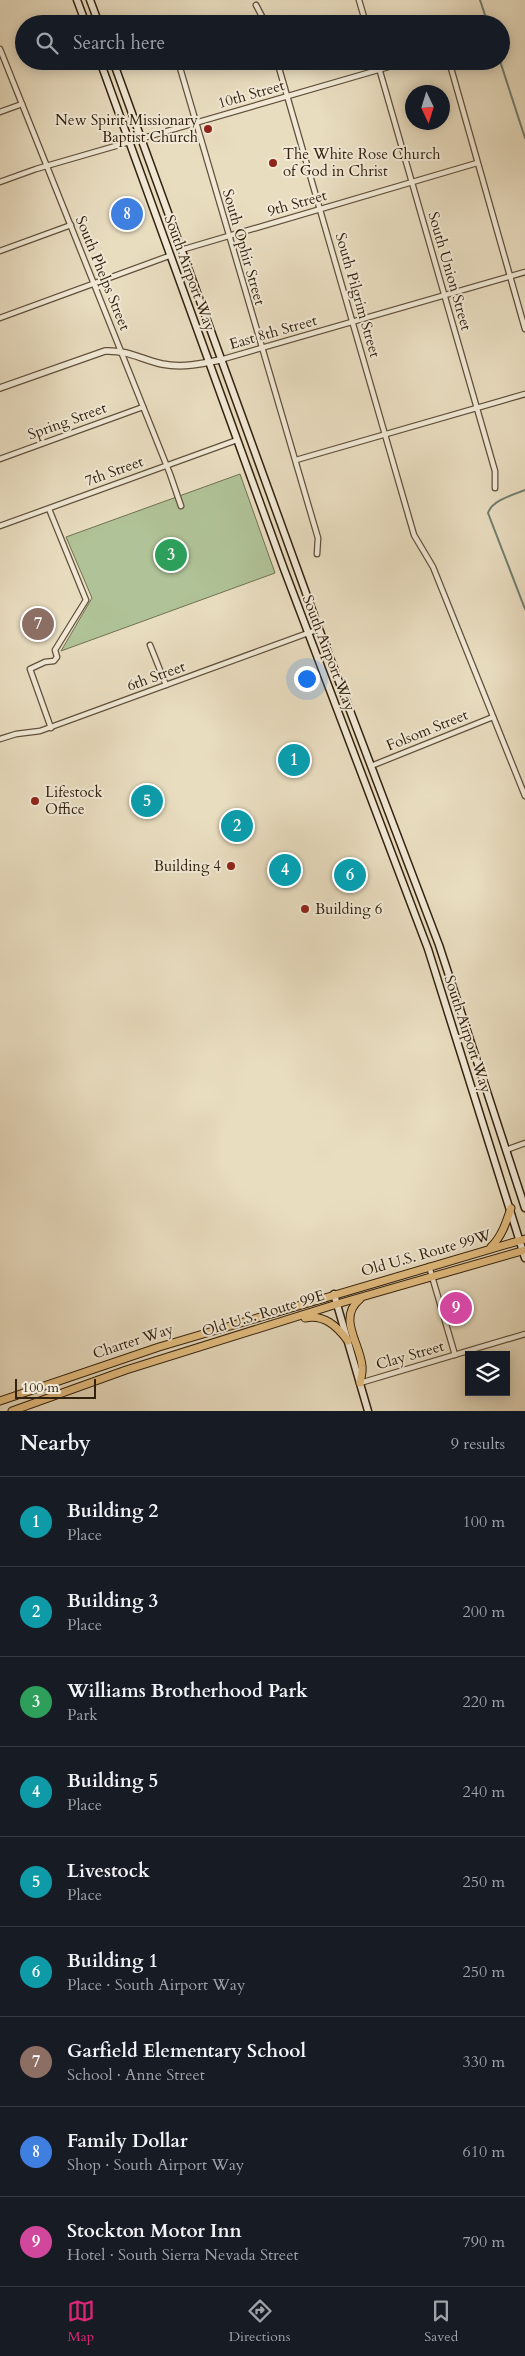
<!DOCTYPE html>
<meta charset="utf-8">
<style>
:root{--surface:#171b24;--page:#20242c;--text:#f1f3f6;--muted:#9ea1a6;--line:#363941;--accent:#db2777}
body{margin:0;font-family:Cardo,serif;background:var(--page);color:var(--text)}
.controls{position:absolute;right:15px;bottom:15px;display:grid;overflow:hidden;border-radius:0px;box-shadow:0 2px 12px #0003}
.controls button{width:45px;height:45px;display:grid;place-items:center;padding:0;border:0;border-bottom:1px solid var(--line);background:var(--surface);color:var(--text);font:25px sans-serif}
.compass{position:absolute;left:405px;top:85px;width:45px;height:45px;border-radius:50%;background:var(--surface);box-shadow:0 2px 12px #0003;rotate:176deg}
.scale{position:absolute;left:15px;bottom:12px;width:81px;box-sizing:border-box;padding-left:5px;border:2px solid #32210f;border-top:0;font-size:14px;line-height:18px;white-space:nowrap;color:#32210f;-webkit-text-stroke:4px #f1e9d6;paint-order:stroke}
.you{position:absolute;left:306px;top:678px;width:18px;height:18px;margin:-12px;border:4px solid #fff;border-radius:50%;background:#1a73e8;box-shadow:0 0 0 8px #1a73e833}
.badge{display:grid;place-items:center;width:32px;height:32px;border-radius:50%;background:var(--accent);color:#fff;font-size:16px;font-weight:700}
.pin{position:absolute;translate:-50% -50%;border:2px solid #fff;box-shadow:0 1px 5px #0006}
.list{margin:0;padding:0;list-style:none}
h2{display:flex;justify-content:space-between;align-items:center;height:65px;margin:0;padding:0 20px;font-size:21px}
h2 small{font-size:16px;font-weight:400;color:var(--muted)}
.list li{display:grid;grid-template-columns:32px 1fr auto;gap:15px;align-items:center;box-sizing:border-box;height:90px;padding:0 20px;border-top:1px solid var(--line)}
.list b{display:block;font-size:19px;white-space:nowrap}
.list p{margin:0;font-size:16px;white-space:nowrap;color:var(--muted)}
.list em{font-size:16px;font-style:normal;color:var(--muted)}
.icon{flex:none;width:28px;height:28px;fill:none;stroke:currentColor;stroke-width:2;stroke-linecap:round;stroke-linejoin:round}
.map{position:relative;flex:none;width:525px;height:1411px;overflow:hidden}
.search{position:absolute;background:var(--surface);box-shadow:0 2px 12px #0003;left:15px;right:15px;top:15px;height:55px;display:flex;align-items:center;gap:12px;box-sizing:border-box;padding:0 18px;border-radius:28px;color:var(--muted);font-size:19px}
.sheet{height:875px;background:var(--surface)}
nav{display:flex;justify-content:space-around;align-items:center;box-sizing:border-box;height:70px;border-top:1px solid var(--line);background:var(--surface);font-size:14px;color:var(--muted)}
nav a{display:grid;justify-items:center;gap:2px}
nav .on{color:var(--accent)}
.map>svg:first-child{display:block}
</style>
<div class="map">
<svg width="525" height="1411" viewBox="0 0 525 1411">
<rect width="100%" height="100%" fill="#e9ddc0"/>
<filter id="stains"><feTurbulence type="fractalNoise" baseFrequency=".004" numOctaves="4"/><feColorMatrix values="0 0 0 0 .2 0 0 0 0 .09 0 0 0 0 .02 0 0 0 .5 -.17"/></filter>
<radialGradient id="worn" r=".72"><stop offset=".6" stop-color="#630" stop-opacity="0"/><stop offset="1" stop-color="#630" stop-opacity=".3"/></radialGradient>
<path fill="#b0c297" stroke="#717253" d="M 240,474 L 275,573 L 61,651 L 92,598 L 66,537 Z"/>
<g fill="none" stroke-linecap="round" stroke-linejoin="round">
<g stroke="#6f7e70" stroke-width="2">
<path d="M 480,0 L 488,24"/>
<path d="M 500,61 L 525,138"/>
<path d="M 525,490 C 513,495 492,500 488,513 L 525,609"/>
</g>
<defs>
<g id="minor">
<path d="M 359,0 L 366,24"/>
<path d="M 256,5 L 266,24"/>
<path d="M 0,49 L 170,474 L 181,506"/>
<path d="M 178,61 L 318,538 L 317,554"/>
<path d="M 277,61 L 414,535 L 433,567 L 525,796"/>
<path d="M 377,61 L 495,471 L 495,488"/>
<path d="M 449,61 L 525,329"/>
<path d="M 0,112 L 22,104"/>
<path d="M 0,182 L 36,169 L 409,61"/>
<path d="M 181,250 L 477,163"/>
<path d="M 0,251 L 71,225"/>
<path d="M 0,318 L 169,256"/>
<path d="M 220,360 L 525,272"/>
<path d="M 0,459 L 143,407"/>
<path d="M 296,460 L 525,394"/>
<path d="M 49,509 L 86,600 L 55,650 L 57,657 L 54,661 L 45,662 L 30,669 L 51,728"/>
<path d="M 0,526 L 237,440"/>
<path d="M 150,645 L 166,685"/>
<path d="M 0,739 L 16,734 L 40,731 L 319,629"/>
<path d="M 371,766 L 493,717"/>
<path d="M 506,1150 L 525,1143"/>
<path d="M 429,1266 L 455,1355"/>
<path d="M 360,1383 L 525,1334"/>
</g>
<path id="tertiary" d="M 0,388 L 105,351 C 128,350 140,359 162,364 C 182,368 201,364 220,360"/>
<g id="secondary">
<path d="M 77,0 L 86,24"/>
<path d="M 90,0 L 99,24"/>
<path d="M 100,61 L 284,569 L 428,949 L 525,1258"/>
<path d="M 113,61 L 319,629 L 439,945 L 525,1208"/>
<path d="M 334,1294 L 368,1411"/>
</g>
<g id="primary">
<path d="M 491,1247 C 502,1236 506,1223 511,1208"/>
<path d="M 360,1299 C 337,1318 360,1343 362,1366 C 363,1371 361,1378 360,1383"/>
<path d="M 305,1318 C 324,1314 337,1326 348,1341"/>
<path d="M 0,1401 L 159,1347 L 525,1239"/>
<path d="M 12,1411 L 126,1370 L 337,1304 L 525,1250"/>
</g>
</defs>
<use href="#minor" stroke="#60503b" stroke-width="7"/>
<use href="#tertiary" stroke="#60503b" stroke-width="8"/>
<use href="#secondary" stroke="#32210f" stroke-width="9"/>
<use href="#primary" stroke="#32210f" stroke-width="9"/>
<use href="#minor" stroke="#f1e9d6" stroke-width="4.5"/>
<use href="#tertiary" stroke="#f1e9d6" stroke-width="5.5"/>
<use href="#secondary" stroke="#f1e9d6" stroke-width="6"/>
<use href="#primary" stroke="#e4be80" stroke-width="7"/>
</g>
<g fill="#8f2418" stroke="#f1e9d6" stroke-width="2">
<circle cx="208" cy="129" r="5"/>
<circle cx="273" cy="163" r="5"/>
<circle cx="35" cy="801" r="5"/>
<circle cx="231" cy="866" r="5"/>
<circle cx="305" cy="909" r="5"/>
</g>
<g text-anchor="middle" stroke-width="4" stroke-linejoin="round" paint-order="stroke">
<g font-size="15" fill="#32210f" stroke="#f1e9d6">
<text transform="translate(251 94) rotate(-16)" y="5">10th Street</text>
<text transform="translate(297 203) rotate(-16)" y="5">9th Street</text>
<text transform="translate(244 247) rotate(74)" y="5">South Ophir Street</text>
<text transform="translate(450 271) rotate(74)" y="5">South Union Street</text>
<text transform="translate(103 273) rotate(68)" y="5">South Phelps Street</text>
<text transform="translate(190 273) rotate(70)" y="5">South Airport Way</text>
<text transform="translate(358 295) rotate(74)" y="5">South Pilgrim Street</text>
<text transform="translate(273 332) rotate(-16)" y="5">East 8th Street</text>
<text transform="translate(67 421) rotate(-20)" y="5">Spring Street</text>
<text transform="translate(114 471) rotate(-20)" y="5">7th Street</text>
<text transform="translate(329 653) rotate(69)" y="5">South Airport Way</text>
<text transform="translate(156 676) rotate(-20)" y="5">6th Street</text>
<text transform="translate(427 730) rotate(-22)" y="5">Folsom Street</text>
<text transform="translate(468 1034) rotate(72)" y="5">South Airport Way</text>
<text transform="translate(426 1253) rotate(-16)" y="5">Old U.S. Route 99W</text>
<text transform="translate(263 1313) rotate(-17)" y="5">Old U.S. Route 99E</text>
<text transform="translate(133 1341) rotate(-18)" y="5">Charter Way</text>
<text transform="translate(410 1355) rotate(-16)" y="5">Clay Street</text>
</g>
<g font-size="15" fill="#32210f" stroke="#f1e9d6" text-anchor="start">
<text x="198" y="125" text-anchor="end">New Spirit Missionary<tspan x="198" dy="17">Baptist Church</tspan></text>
<text x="283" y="159">The White Rose Church<tspan x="283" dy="17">of God in Christ</tspan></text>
<text x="45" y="797">Lifestock<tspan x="45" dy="17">Office</tspan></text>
<text x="221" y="871" text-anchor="end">Building 4</text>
<text x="315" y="914">Building 6</text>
</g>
</g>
<rect width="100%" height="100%" filter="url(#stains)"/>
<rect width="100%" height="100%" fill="url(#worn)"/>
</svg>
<div class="controls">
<button><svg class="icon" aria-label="layers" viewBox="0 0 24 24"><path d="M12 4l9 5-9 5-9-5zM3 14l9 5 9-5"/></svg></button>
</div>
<svg class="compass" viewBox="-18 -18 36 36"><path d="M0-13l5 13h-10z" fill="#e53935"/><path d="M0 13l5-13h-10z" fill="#9ea1a6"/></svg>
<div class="scale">100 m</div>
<div class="you"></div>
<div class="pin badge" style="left:294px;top:760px;background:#0f9aa8">1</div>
<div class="pin badge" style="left:237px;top:826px;background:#0f9aa8">2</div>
<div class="pin badge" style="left:171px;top:555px;background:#2e9e5b">3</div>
<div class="pin badge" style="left:285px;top:870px;background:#0f9aa8">4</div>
<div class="pin badge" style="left:147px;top:801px;background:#0f9aa8">5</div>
<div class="pin badge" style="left:350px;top:875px;background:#0f9aa8">6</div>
<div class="pin badge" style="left:38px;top:624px;background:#8d6e63">7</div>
<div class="pin badge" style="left:127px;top:214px;background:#3f7fe0">8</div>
<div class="pin badge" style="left:456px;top:1308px;background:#d1479c">9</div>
<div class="search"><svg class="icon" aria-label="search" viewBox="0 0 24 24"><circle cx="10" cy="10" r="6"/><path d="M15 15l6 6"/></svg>Search here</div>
</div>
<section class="sheet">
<h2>Nearby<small>9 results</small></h2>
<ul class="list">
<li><span class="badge" style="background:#0f9aa8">1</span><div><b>Building 2</b><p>Place</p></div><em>100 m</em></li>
<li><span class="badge" style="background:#0f9aa8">2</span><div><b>Building 3</b><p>Place</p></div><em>200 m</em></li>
<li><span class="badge" style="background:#2e9e5b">3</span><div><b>Williams Brotherhood Park</b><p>Park</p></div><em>220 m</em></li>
<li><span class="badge" style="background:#0f9aa8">4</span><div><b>Building 5</b><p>Place</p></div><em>240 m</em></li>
<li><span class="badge" style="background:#0f9aa8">5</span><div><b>Livestock</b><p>Place</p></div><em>250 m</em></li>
<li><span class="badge" style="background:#0f9aa8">6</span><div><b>Building 1</b><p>Place · South Airport Way</p></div><em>250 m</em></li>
<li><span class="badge" style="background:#8d6e63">7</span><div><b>Garfield Elementary School</b><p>School · Anne Street</p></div><em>330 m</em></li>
<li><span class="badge" style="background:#3f7fe0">8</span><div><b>Family Dollar</b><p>Shop · South Airport Way</p></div><em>610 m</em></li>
<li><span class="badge" style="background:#d1479c">9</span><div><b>Stockton Motor Inn</b><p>Hotel · South Sierra Nevada Street</p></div><em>790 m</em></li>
</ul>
</section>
<nav>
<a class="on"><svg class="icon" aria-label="map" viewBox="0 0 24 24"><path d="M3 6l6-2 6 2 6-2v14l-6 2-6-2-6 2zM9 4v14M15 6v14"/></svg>Map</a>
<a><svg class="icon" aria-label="directions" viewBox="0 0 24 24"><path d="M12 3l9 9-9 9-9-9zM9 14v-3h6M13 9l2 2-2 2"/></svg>Directions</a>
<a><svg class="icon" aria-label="saved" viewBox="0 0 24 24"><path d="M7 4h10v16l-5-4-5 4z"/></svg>Saved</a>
</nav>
